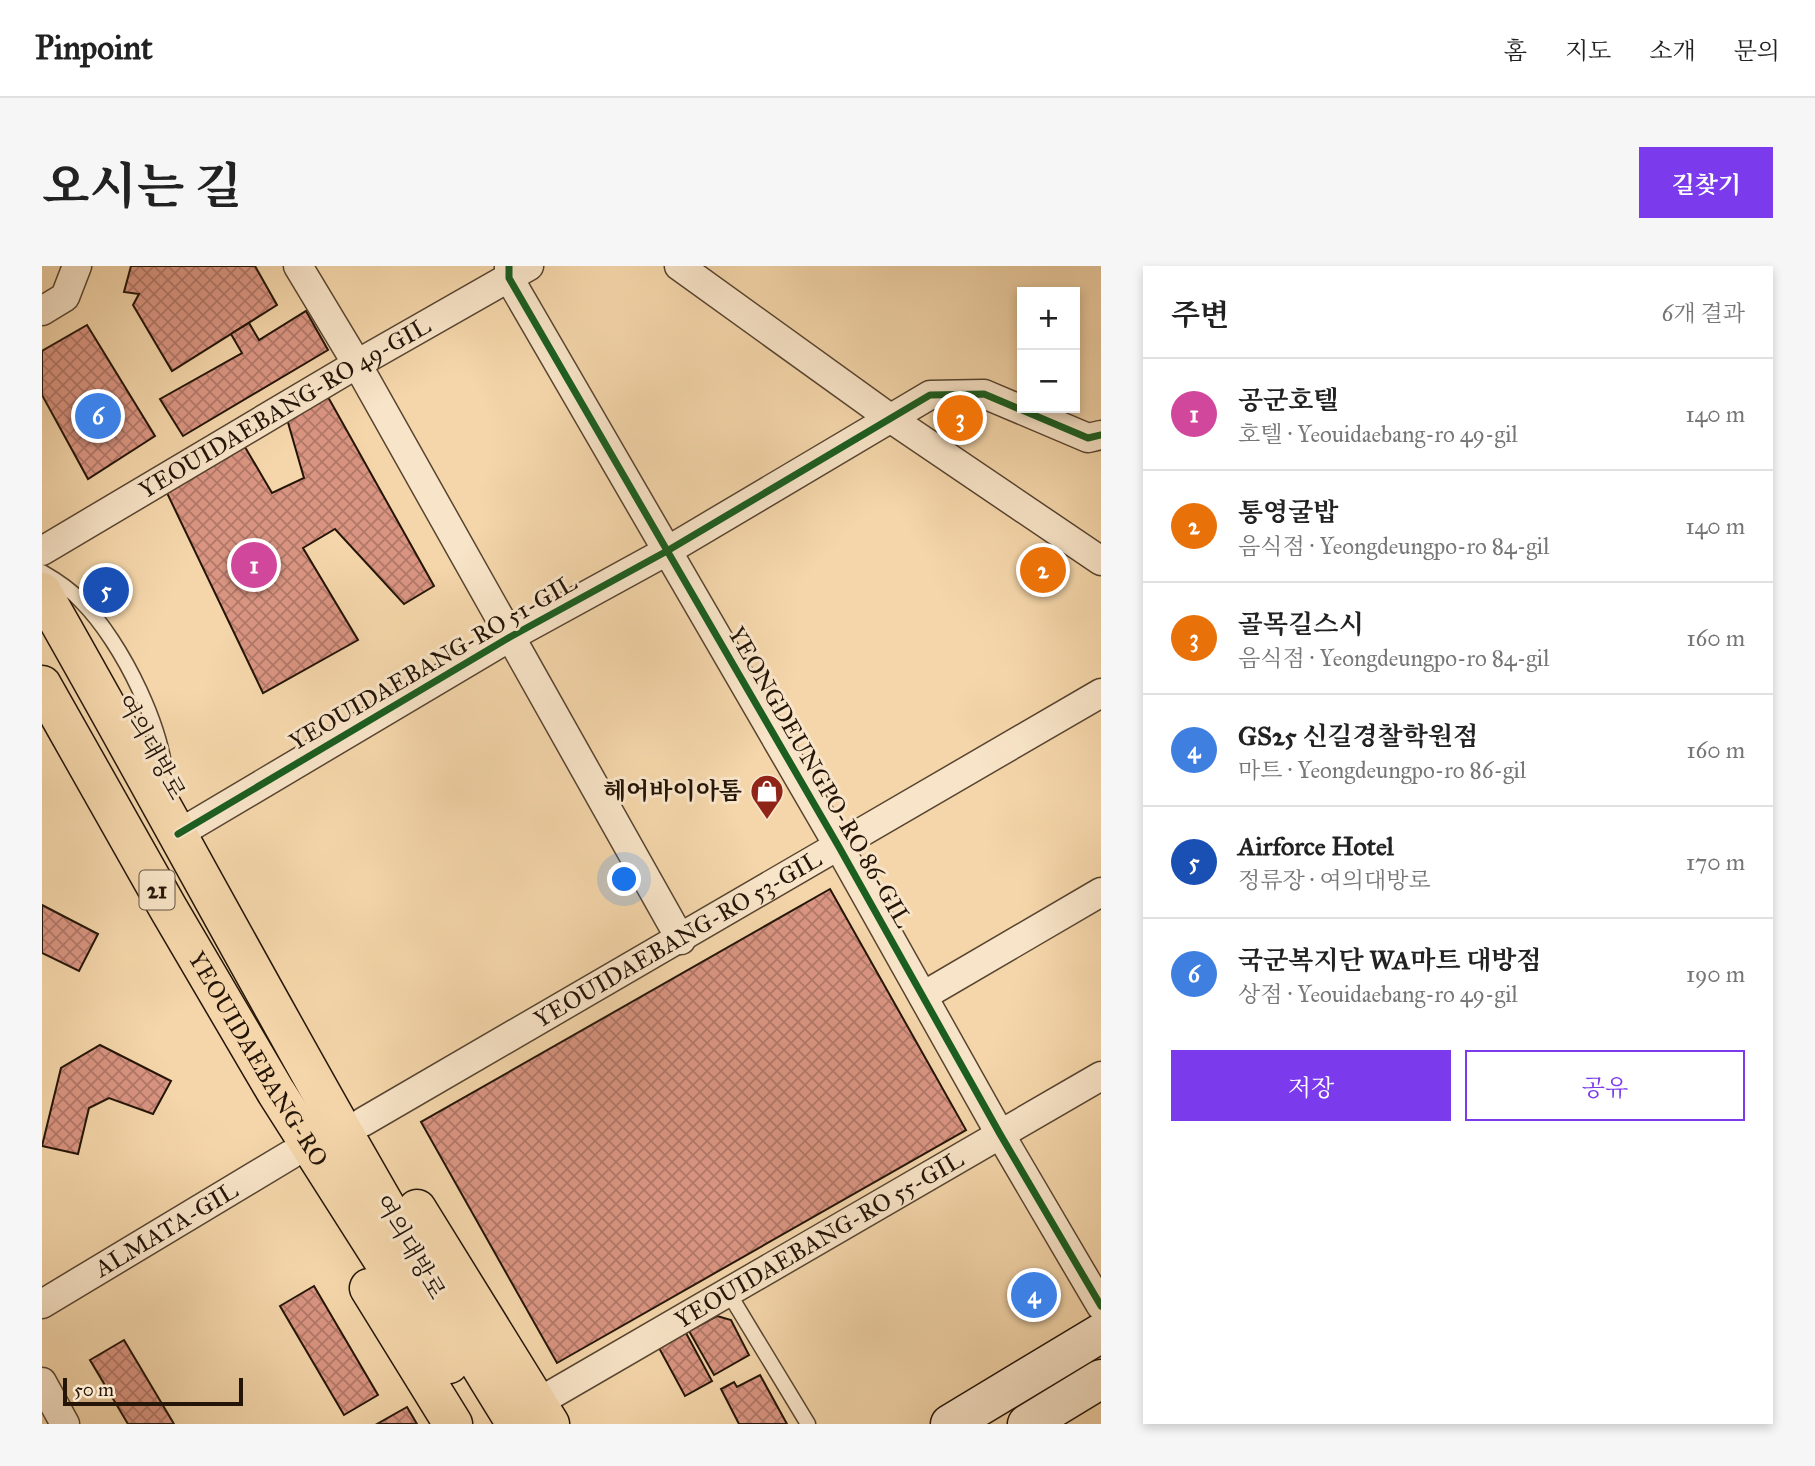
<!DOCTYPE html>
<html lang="ko">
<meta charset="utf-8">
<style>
:root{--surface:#fff;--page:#f6f6f6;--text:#222;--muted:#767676;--line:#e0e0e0;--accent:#7c3aed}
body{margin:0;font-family:"IM FELL Great Primer","Noto Serif KR",serif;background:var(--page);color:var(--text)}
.controls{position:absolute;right:21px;top:21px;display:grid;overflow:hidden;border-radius:0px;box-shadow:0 4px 10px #0003}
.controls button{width:63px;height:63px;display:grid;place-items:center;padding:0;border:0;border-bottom:2px solid var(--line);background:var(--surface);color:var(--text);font:35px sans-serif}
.scale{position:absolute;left:21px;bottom:18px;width:180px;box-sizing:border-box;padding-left:7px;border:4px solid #241508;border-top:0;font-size:19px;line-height:24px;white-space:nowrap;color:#241508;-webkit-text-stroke:5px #f8e4c8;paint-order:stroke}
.you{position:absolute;left:583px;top:614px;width:24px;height:24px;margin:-18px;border:5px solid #fff;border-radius:50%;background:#1a73e8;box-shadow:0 0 0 10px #1a73e833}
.badge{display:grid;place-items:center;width:46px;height:46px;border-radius:50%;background:var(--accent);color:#fff;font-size:23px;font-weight:700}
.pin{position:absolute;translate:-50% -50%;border:4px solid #fff;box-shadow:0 2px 7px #0006}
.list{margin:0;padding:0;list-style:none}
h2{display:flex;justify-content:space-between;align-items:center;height:91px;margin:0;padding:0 28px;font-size:30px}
h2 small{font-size:23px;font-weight:400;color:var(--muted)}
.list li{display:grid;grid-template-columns:46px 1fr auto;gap:21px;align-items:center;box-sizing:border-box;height:112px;padding:0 28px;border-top:2px solid var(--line)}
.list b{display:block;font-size:26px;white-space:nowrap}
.list p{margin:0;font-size:23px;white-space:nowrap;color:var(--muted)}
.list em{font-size:23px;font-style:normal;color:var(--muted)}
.actions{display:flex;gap:14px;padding:21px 28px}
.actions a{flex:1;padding:16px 0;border:2px solid var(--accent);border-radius:0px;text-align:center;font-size:24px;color:var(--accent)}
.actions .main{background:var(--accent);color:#fff}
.map{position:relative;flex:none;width:1059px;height:1158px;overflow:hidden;border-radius:0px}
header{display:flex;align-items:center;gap:42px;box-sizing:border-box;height:98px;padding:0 35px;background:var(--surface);border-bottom:2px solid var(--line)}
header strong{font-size:33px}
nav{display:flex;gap:38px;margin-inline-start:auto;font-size:24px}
.intro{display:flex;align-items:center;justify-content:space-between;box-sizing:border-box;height:168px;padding:0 42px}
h1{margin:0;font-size:49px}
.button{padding:18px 32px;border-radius:0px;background:var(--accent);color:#fff;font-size:24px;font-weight:700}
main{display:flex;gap:42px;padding:0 42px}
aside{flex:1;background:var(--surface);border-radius:0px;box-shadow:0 4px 10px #0003}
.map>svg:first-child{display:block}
</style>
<header>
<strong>Pinpoint</strong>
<nav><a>홈</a><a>지도</a><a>소개</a><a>문의</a></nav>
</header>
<div class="intro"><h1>오시는 길</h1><a class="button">길찾기</a></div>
<main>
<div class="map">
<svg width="1059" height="1158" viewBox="0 0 1059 1158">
<defs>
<pattern id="building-cross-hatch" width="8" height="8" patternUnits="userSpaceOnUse" patternTransform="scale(1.75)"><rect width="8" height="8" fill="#da9582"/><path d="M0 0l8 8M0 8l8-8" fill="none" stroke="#b17868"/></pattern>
</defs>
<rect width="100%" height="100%" fill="#f4d6aa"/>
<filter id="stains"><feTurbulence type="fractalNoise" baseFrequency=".00286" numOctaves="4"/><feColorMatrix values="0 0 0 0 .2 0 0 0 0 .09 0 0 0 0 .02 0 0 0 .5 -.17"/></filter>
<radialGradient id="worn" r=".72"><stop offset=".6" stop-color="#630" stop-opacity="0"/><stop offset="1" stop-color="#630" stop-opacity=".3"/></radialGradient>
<g fill="url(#building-cross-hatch)" stroke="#241508" stroke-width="2">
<path d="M 89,0 L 213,0 L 235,39 L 130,105 L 91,39 L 97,28 L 82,26 Z"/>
<path d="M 264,45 L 286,84 L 141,170 L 118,133 L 200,87 L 189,68 L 207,57 L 217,74 Z"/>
<path d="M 45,59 L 113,170 L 46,213 L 0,129 L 0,85 Z"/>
<path d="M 286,131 L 392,320 L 362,338 L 293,263 L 261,282 L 316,374 L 221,427 L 125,227 L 203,181 L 230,227 L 262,212 L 245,153 Z"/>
<path d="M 788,623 L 924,864 L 515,1097 L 379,856 Z"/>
<path d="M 0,639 L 56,668 L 37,705 L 0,687 Z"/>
<path d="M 58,779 L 129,815 L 111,848 L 67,832 L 47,842 L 36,888 L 0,880 L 19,802 Z"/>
<path d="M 272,1020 L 336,1129 L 302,1149 L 238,1040 Z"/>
<path d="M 675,1050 L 689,1054 L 707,1089 L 672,1109 L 647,1065 Z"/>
<path d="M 644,1067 L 670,1115 L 643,1130 L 617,1082 Z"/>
<path d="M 82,1074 L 132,1158 L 86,1158 L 48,1094 Z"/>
<path d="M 718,1109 L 745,1158 L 697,1158 L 679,1123 L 692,1116 L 695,1121 Z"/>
<path d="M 365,1141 L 375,1158 L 335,1158 Z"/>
</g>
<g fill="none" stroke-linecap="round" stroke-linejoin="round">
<defs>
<g id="service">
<path d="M 0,306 C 14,314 28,323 39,335 C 80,376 126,468 124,526"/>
<path d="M 686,1026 L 766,1158"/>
</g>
<g id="minor">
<path d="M 256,0 L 315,98 L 639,674"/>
<path d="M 467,0 L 467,12 L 797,581 L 958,868 L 1059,1040"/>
<path d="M 637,0 L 848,152 L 1059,295"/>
<path d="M 0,45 L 23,31 L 35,0"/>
<path id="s1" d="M 0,285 L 315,98 L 487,0"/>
<path d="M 136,568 L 468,371 L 625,285 L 888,129 L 942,128 L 1046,172 L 1059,169"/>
<path d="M 881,730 L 1059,626"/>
<path id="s2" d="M 321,856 L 1059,427"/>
<path id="s3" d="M 0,1038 L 248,889"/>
<path d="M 0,1116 L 23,1158"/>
<path id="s4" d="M 495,1137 L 1059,810"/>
</g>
<g id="secondary">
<path d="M 908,1158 L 1059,1067"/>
<path d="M 985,1158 L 1059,1113"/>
</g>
<g id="primary">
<path d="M 0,326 C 158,603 305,887 474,1158"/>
<path id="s5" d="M 0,419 L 126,642 L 234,826 L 407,1098"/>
<path d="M 375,943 L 508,1158"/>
<path d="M 327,1022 L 411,1158"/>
</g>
</defs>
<use href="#service" stroke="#584530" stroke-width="17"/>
<use href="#minor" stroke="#584530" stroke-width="31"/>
<use href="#secondary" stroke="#241508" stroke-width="41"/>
<use href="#primary" stroke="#241508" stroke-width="41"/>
<use href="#service" stroke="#f8e4c8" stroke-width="14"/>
<use href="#minor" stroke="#f8e4c8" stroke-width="28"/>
<use href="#secondary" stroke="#f8e4c8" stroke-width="38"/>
<use href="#primary" stroke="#f4d6aa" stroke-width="38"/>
<defs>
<g id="cycleway">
<path d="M 467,0 L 467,12 L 797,581 L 958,868 L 1059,1040"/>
<path d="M 136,568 L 468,371 L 625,285 L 888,129 L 942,128 L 1046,172 L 1059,169"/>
</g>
</defs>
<use href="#cycleway" stroke="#f8e4c8" stroke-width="11"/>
<use href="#cycleway" stroke="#1b5e20" stroke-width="7"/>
</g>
<defs>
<symbol id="shop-pin" viewBox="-11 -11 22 30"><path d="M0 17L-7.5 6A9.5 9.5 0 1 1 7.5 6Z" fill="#8f2418" stroke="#f8e4c8"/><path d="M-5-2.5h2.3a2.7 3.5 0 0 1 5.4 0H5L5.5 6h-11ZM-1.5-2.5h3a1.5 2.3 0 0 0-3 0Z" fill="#fff"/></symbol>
</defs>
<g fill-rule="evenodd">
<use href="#shop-pin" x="706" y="506" width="38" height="52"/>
</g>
<g text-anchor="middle" stroke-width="6" stroke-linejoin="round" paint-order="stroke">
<rect fill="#f8e4c8" stroke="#645342" stroke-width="2" x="97.5" y="604.5" width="35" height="39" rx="5"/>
<g font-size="23" font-weight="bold" fill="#241508">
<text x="115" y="632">21</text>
</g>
<g font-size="24" fill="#241508" stroke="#f8e4c8">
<text dy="8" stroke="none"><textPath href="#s1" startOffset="282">YEOUIDAEBANG-RO 49-GIL</textPath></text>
<text transform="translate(391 396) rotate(-30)" y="8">YEOUIDAEBANG-RO 51-GIL</text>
<text transform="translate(109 481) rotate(61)" y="8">여의대방로</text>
<text transform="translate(778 511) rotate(60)" y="8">YEONGDEUNGPO-RO 86-GIL</text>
<text dy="8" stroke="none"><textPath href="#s2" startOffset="364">YEOUIDAEBANG-RO 53-GIL</textPath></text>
<text dy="8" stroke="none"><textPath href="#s5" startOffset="432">YEOUIDAEBANG-RO</textPath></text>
<text dy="8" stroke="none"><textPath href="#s3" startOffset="145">ALMATA-GIL</textPath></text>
<text dy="8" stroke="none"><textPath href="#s4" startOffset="326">YEOUIDAEBANG-RO 55-GIL</textPath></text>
<text transform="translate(368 981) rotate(60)" y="8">여의대방로</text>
</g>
<g font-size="24" font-weight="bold" fill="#241508" stroke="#f8e4c8" text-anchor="end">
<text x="700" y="533">헤어바이아톰</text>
</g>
</g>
<rect width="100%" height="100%" filter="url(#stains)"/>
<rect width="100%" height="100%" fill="url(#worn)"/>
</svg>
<div class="controls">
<button>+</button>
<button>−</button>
</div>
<div class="scale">50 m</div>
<div class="you"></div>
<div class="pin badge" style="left:212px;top:299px;background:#d1479c">1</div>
<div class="pin badge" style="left:1001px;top:304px;background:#e8710a">2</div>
<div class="pin badge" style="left:918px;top:152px;background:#e8710a">3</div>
<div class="pin badge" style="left:992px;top:1029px;background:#3f7fe0">4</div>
<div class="pin badge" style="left:64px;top:324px;background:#1a4fb4">5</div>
<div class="pin badge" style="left:56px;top:150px;background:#3f7fe0">6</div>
</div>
<aside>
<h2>주변<small>6개 결과</small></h2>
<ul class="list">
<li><span class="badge" style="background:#d1479c">1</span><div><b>공군호텔</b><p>호텔 · Yeouidaebang-ro 49-gil</p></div><em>140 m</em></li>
<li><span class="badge" style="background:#e8710a">2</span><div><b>통영굴밥</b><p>음식점 · Yeongdeungpo-ro 84-gil</p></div><em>140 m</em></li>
<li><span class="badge" style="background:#e8710a">3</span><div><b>골목길스시</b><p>음식점 · Yeongdeungpo-ro 84-gil</p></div><em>160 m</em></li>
<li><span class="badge" style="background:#3f7fe0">4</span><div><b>GS25 신길경찰학원점</b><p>마트 · Yeongdeungpo-ro 86-gil</p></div><em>160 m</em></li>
<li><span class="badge" style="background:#1a4fb4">5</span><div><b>Airforce Hotel</b><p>정류장 · 여의대방로</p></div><em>170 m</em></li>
<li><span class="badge" style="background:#3f7fe0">6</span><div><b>국군복지단 WA마트 대방점</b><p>상점 · Yeouidaebang-ro 49-gil</p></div><em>190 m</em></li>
</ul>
<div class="actions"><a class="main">저장</a><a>공유</a></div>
</aside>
</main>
